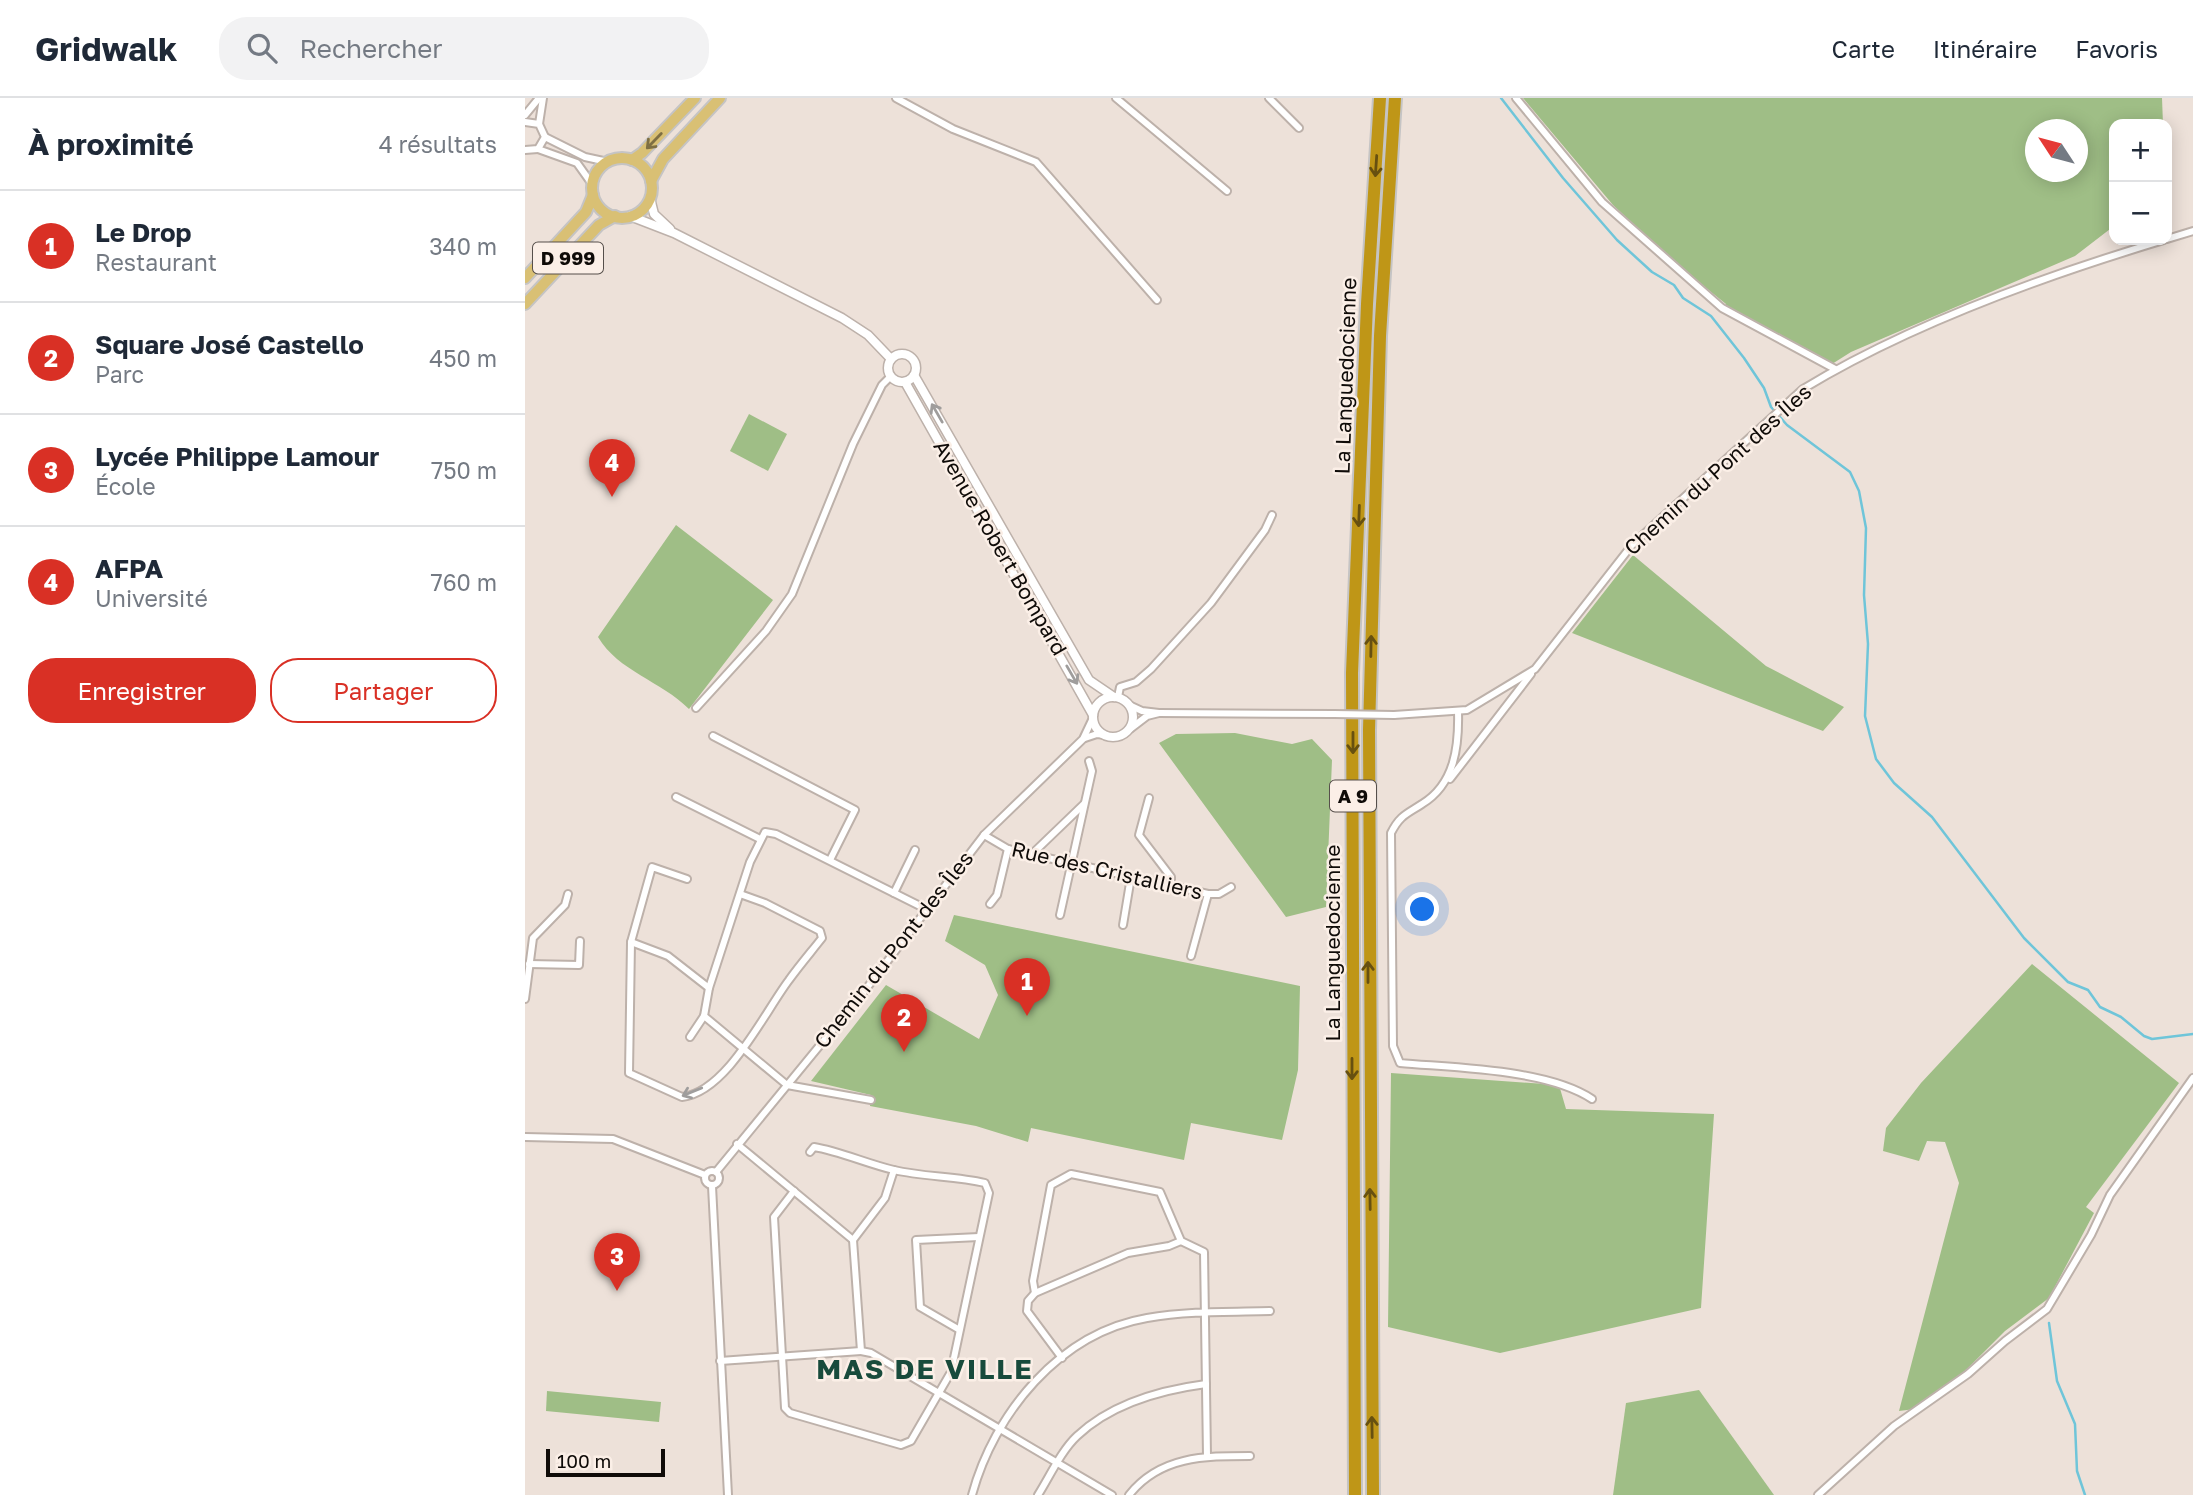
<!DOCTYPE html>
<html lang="fr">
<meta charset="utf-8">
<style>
:root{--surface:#fff;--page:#f2f2f3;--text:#1f2937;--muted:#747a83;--line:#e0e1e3;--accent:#d93025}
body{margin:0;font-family:"Golos Text",sans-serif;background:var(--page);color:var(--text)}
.controls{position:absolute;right:21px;top:21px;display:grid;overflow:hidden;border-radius:14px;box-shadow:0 4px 18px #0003}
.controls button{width:63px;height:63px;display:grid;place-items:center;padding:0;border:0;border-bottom:2px solid var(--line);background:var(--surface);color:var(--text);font:35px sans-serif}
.compass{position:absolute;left:1500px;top:21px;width:63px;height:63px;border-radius:50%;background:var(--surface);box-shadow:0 4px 18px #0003;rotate:306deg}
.scale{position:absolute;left:21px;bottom:18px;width:119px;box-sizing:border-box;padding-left:7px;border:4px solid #0f0b08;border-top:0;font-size:19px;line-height:24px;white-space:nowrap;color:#0f0b08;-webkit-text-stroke:5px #fbefe7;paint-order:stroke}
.you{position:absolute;left:898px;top:812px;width:24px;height:24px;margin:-18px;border:5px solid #fff;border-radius:50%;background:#1a73e8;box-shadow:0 0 0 10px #1a73e833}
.badge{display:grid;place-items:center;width:46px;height:46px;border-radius:50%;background:var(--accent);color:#fff;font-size:23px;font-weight:700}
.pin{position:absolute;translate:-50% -58px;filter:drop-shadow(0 2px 4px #0008)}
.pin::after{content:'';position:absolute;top:37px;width:24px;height:21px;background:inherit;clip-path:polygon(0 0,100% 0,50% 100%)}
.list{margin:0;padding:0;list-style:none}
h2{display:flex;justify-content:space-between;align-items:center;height:91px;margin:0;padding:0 28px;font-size:30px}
h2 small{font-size:23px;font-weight:400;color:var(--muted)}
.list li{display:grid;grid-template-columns:46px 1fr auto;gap:21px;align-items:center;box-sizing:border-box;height:112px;padding:0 28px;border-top:2px solid var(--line)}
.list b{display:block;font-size:26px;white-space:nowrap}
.list p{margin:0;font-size:23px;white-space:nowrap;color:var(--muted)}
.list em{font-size:23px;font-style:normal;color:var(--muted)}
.actions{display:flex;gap:14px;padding:21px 28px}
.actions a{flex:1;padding:16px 0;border:2px solid var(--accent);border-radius:28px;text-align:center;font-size:24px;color:var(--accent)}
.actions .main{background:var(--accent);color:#fff}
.icon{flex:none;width:38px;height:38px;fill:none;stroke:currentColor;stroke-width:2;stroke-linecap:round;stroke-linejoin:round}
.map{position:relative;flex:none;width:1668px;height:1397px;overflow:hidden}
header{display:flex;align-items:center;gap:42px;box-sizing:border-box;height:98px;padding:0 35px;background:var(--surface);border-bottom:2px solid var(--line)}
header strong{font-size:33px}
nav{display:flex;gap:38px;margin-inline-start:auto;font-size:24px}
.search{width:490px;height:63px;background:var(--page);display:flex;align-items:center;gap:18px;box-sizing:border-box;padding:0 24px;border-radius:28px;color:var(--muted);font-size:26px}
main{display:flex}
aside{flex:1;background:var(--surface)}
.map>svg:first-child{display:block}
</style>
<header>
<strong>Gridwalk</strong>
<div class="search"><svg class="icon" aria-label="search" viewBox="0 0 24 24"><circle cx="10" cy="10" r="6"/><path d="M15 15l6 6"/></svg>Rechercher</div>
<nav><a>Carte</a><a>Itinéraire</a><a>Favoris</a></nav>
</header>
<main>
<aside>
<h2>À proximité<small>4 résultats</small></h2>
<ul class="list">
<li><span class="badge">1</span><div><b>Le Drop</b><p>Restaurant</p></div><em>340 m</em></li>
<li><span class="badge">2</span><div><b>Square José Castello</b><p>Parc</p></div><em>450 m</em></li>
<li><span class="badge">3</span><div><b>Lycée Philippe Lamour</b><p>École</p></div><em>750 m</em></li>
<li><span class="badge">4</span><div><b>AFPA</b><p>Université</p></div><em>760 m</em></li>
</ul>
<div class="actions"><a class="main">Enregistrer</a><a>Partager</a></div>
</aside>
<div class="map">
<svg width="1668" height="1397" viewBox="0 0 1668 1397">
<rect width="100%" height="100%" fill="#ede1d9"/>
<g fill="#9fbe86" fill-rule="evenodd">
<path d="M 998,0 L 1637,0 L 1638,26 L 1589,26 L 1589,128 L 1550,158 L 1326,254 L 1307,266 L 1201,209 L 1201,206 L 1150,165 L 1088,107 ZM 1510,32 L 1552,32 L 1552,74 L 1510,74 Z"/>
<path d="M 224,316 L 262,336 L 243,373 L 205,353 Z"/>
<path d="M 151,427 L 248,502 L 164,611 C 136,583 93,573 73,539 Z"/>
<path d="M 1108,457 L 1241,568 L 1319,609 L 1298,633 L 1047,535 Z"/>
<path d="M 710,635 L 767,646 L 787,641 L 807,662 L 801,809 L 761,819 L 634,645 L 651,636 Z"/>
<path d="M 429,817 L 775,888 L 773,972 L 757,1042 L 666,1025 L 659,1062 L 506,1030 L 503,1044 L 451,1028 L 345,1008 L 346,997 L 286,983 L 361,887 L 454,941 L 473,897 L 460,867 L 420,843 Z"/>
<path d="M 1507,866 L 1654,985 L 1561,1109 L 1569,1115 L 1524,1200 L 1480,1233 L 1436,1277 L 1390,1311 L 1374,1313 L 1434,1085 L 1420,1044 L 1402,1043 L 1394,1063 L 1358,1053 L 1361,1030 L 1396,985 Z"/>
<path d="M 866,975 L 1034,987 L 1041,1011 L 1189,1016 L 1176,1210 L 975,1255 L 863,1229 Z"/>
<path d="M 1174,1292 L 1249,1397 L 1088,1397 L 1101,1305 Z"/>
<path d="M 22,1293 L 136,1304 L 134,1324 L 21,1313 Z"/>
</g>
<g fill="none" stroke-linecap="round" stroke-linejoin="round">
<g stroke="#6fc5d9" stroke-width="2.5">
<path d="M 976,0 L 1038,80 L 1092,142 L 1127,174 L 1149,187 L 1158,200 L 1186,218 L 1219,260 L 1239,290 L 1246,309 L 1262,327 L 1325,374 L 1334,393 L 1341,430 L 1339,497 L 1343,546 L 1340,618 L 1351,661 L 1369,685 L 1407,719 L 1499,840 L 1543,884 L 1563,892 L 1575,909 L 1596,919 L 1619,938 L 1627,941 L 1668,936"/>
<path d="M 1524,1225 L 1532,1283 L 1550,1326 L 1552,1373 L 1560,1397"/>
</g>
<defs>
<g id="minor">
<path d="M 371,0 L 428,31 L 511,64 L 632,202"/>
<path d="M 591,0 L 702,93"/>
<path d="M 744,0 L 774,30"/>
<path d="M 991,0 L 1077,104 L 1197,210 L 1310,271"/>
<path d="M 0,17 L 14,0"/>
<path d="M 0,24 L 14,26 L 20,39 L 13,51 L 0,52"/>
<path d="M 14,26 L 18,0"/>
<path d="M 20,39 L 60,59 L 83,64"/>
<path d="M 13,51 L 52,65 L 67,86"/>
<path d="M 1642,141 L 1668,133"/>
<path d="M 593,599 L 595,589 L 611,584 L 626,571 L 686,505 L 740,432 L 747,417"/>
<path d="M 604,607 L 617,613 L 634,615 L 622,618 L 605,631"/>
<path d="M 171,610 L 241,533 L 267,496 L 328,346 L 357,287 L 365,279"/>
<path d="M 933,613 C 934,648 930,686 897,706 C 882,716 875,717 866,735 L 868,948 L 875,965 C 930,970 1022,971 1067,1001"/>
<path d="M 634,615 L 809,616"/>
<path d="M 869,617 L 942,612 L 1010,571 L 1107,447 L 1278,291 C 1385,226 1519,178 1639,142"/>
<path d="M 188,638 L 330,712 L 305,762"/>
<path d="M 560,640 L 572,636 L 580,637"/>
<path d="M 925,681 L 1006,576"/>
<path d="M 151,699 L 235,741"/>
<path d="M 624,700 L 614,737 L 646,779 L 646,788"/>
<path d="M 459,737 L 483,751 L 683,796 L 694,796 L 706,789"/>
<path d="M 506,757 L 559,706"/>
<path d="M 162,781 L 127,769 L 106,844 L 104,975 L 157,999 C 202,994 239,915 264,882 C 274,868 286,854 297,840 L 295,833 L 240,805 L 215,796"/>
<path d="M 369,795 L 390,752"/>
<path d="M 465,806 L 472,797 L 483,751"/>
<path d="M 535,817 L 567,673 L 564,663"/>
<path d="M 598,827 L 606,779"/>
<path d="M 106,844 L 143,858 L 184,890"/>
<path d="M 666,858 L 683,796"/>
<path d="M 4,866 L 54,867 L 55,843"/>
<path d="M 0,901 L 8,840 L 40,807 L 43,796"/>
<path d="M 165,939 L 179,918"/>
<path d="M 346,1002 L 262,987 L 179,918 L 184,890 L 225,764 L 240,734 L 251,736 L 403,812"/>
<path d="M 0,1039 L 88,1041 L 180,1077"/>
<path d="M 212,1046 L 328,1142 L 336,1253 L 346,1255 L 587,1397"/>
<path d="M 285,1054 L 289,1049 C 314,1053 343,1066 369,1072"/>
<circle cx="187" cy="1080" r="7"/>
<path d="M 191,1074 L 341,891 L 459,737 L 558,641 L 568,620"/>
<path d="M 187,1088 L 203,1397"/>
<path d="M 269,1093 L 249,1119 L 260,1310 L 265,1315 L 376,1347 L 386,1343 L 426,1274 L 464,1095 L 460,1085 C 430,1078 399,1079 369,1072 L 360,1100 L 328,1142"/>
<path d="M 510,1195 L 508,1183 L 526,1087 L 546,1076 L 635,1094 L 656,1143 L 679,1154 L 682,1358"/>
<path d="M 433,1231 L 395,1209 L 391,1142 L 454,1139"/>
<path d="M 537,1260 L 502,1213 L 503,1203 L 510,1195 L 603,1155 L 644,1148 L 656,1143"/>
<path d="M 195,1263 L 336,1253"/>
<path d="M 447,1397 C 469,1316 534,1235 622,1220 C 662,1213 704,1214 745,1213"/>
<path d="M 513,1397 C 525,1378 536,1353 552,1338 C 587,1305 635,1292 681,1286"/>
<path d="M 604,1397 C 635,1358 679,1358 725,1358"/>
<path d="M 1293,1397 L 1369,1328 L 1443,1276 L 1480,1243 L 1522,1211 L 1566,1137 L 1585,1097 L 1668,980"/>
</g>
<g id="tertiary">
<path d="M 125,100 L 129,116 L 145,131"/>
<path d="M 105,118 L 149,135 L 317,220 L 343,237 L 366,261"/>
<circle cx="377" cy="270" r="14"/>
<path d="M 389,277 L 564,582 L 589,599"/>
<path d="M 380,284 L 568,617"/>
<circle cx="588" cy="619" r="20"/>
</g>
<g id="primary">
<circle cx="97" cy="90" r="30"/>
<path d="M 107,62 L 117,55 L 170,0"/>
<path d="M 126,83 L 138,61 L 195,0"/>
<path d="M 0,180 L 61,114 L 68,97"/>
<path d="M 0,206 L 74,127 L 90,118"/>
</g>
<g id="motorway">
<path d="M 830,1397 L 827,575 L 842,206 L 855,0"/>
<path d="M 848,1397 L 844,632 L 855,238 L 870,0"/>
</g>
</defs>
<use href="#minor" stroke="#bdb1aa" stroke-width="10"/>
<use href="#tertiary" stroke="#bdb1aa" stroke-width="11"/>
<use href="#primary" stroke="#c5c4c4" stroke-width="14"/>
<use href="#motorway" stroke="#c5c4c4" stroke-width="16"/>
<use href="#minor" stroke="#fff" stroke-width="6"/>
<use href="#tertiary" stroke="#fff" stroke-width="8"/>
<use href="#primary" stroke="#d9c074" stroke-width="10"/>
<use href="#motorway" stroke="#bf9617" stroke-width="12"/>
<defs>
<path id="minor-bridge" d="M 809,616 L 869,617"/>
</defs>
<use href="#minor-bridge" stroke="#bdb1aa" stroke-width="10" stroke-linecap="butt"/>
<use href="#minor-bridge" stroke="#fff" stroke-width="6"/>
</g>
<defs><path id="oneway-shaft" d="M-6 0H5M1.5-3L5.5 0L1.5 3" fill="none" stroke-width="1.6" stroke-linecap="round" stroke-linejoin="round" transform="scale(1.75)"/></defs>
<use stroke="#7e6f43" href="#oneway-shaft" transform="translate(129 43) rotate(134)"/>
<g stroke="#675010">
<use href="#oneway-shaft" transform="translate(851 68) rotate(94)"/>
<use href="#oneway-shaft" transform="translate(834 418) rotate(92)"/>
<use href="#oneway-shaft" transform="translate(846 548) rotate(-89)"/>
<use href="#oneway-shaft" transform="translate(828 645) rotate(90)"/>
<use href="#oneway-shaft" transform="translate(843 874) rotate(-90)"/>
<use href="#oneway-shaft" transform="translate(827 971) rotate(90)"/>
<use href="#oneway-shaft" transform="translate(845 1101) rotate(-91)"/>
<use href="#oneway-shaft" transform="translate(847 1329) rotate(-91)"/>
</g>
<g stroke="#9f9d9c">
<use href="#oneway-shaft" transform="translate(412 315) rotate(-120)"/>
<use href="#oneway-shaft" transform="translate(547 577) rotate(60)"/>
<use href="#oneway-shaft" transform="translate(167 994) rotate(158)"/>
</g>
<g text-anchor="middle" stroke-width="5" stroke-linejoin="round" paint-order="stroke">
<g fill="#fbefe7" stroke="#564f4b" stroke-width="2">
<rect x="8" y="144.5" width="70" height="31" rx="5"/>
<rect x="805" y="682.5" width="46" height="31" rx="5"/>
</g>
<g font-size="19" font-weight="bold" fill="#0f0b08">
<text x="43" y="167">D 999</text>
<text x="828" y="705">A 9</text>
</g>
<g font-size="21" fill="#0f0b08" stroke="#fbefe7">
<text transform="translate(821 278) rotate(-88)" y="7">La Languedocienne</text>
<text transform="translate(1193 372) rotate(-42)" y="7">Chemin du Pont des Îles</text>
<text transform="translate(475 450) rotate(60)" y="7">Avenue Robert Bompard</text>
<text transform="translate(582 773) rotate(13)" y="7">Rue des Cristalliers</text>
<text transform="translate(808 845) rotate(-90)" y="7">La Languedocienne</text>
<text transform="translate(369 852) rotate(-52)" y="7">Chemin du Pont des Îles</text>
</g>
<g font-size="28" font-weight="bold" letter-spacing="2" fill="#184b3c" stroke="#fbefe7">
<text x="400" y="1281">MAS DE VILLE</text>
</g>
</g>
</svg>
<div class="controls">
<button>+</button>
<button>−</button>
</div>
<svg class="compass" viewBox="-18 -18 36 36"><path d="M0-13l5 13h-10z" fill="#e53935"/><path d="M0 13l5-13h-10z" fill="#747a83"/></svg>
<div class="scale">100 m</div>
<div class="you"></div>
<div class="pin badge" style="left:502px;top:918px">1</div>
<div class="pin badge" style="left:379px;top:954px">2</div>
<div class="pin badge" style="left:92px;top:1193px">3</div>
<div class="pin badge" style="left:87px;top:399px">4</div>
</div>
</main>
